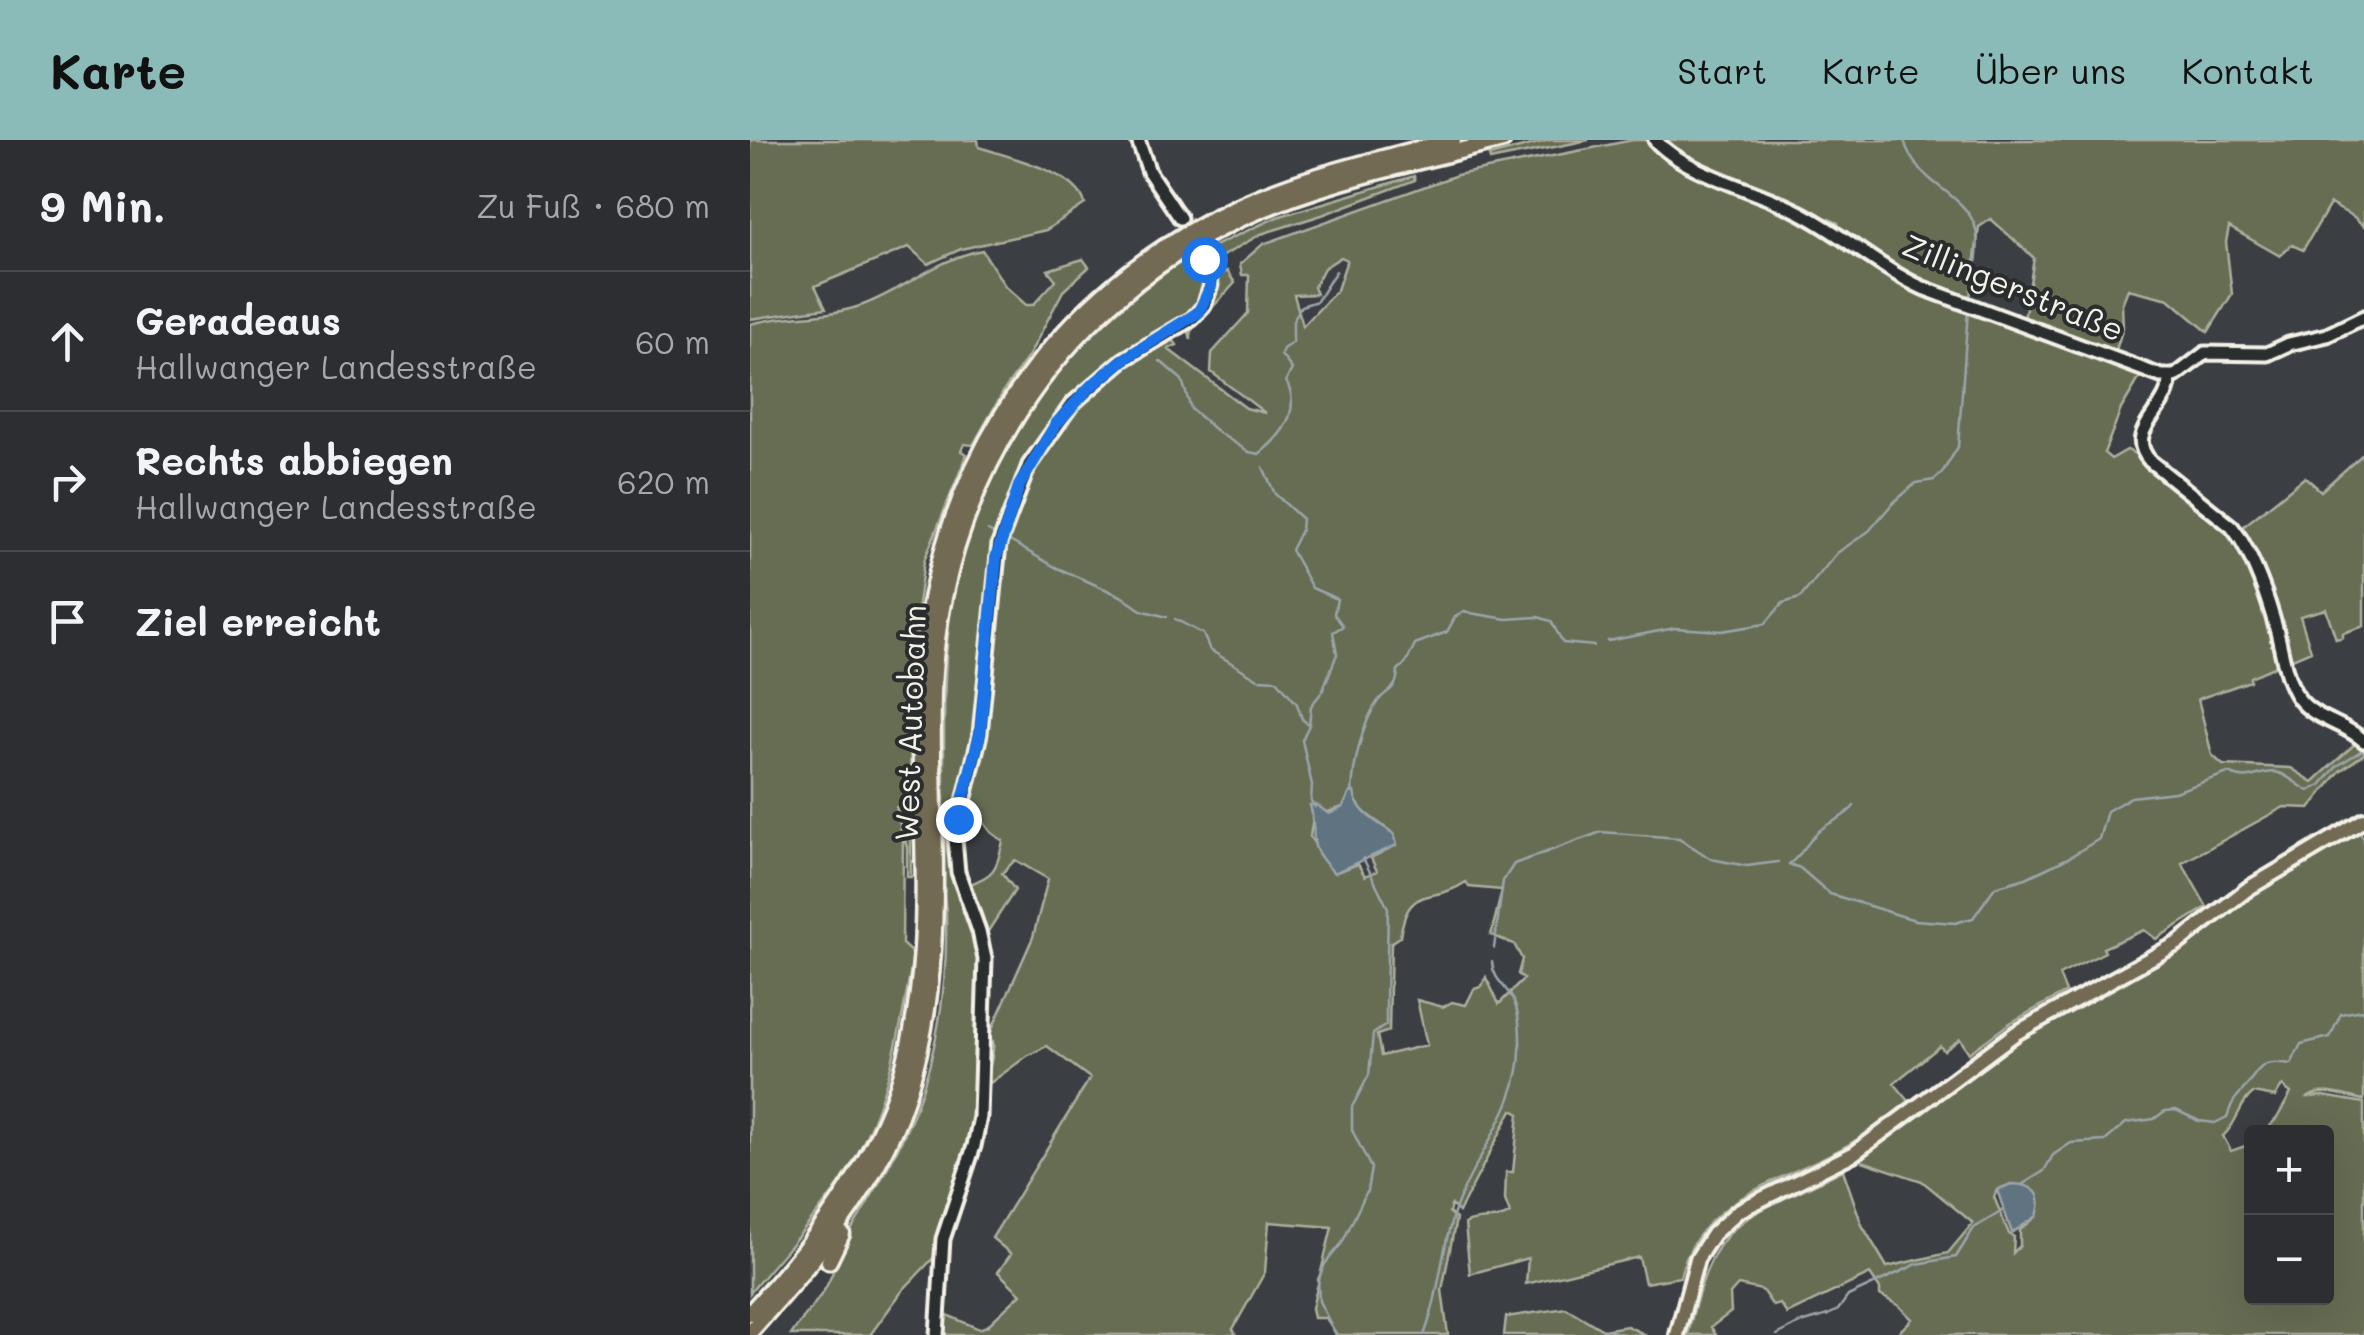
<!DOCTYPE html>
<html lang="de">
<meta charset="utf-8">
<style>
:root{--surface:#2c2e32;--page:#34363a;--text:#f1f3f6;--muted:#a6a8ac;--line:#484a4d;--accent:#8bbbb9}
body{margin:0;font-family:Mali,sans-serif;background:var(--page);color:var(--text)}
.controls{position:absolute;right:30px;bottom:30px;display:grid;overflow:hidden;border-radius:10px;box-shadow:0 10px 40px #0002}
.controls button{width:90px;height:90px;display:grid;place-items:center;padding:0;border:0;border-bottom:2px solid var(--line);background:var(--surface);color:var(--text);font:50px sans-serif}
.stop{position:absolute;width:30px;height:30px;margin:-22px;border:8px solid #1a73e8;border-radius:50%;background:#fff}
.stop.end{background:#1a73e8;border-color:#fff;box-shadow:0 2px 10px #0008}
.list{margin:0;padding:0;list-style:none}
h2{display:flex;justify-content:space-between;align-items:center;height:130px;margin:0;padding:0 40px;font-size:42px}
h2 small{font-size:32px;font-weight:400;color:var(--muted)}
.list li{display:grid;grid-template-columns:65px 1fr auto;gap:30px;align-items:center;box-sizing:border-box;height:140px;padding:0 40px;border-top:2px solid var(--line)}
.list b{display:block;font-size:38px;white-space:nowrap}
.list p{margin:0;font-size:32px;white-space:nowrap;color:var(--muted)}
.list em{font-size:32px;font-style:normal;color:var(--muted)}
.icon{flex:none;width:55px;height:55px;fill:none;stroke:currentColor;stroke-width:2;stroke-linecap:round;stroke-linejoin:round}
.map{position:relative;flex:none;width:1614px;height:1195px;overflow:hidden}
header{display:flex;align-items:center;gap:60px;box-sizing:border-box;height:140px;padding:0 50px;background:var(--accent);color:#111}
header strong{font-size:48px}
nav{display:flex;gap:55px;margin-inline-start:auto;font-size:35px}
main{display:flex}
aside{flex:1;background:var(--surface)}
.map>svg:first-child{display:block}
</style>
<header>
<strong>Karte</strong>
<nav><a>Start</a><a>Karte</a><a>Über uns</a><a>Kontakt</a></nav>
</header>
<main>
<aside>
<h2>9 Min.<small>Zu Fuß · 680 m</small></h2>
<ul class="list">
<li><svg class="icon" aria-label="ahead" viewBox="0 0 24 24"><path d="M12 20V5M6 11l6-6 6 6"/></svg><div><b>Geradeaus</b><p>Hallwanger Landesstraße</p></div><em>60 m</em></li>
<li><svg class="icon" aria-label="right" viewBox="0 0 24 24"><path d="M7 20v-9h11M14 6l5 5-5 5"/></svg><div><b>Rechts abbiegen</b><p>Hallwanger Landesstraße</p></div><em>620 m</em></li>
<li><svg class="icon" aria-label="arrive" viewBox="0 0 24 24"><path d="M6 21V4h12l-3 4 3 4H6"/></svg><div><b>Ziel erreicht</b></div></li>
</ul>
</aside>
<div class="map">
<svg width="1614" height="1195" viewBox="0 0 1614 1195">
<rect width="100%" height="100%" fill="#3b3e43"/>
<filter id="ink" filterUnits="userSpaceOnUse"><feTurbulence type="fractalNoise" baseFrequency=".01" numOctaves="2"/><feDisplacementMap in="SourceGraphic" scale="20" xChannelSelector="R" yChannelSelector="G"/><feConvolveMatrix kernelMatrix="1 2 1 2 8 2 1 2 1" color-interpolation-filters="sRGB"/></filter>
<g filter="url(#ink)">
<g fill="#666d53" stroke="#adaf9e" stroke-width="2.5" fill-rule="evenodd">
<path d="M 0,0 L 228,0 L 229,7 C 258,17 328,32 335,64 L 296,90 L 211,109 L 178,124 L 159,107 L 65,146 L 76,168 L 0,179 Z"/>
<path d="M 800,0 L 839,0 L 740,20 L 739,16 Z"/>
<path d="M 883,0 L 898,0 L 903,4 L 919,0 L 1614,0 L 1614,86 L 1604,77 L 1580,64 L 1553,110 L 1542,105 L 1530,116 L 1479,87 L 1476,102 L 1482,154 L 1458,192 L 1419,159 L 1378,149 L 1372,164 L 1373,187 L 1363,220 L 1393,232 L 1371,269 L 1354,313 L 1361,319 L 1377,310 L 1393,318 L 1484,394 L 1555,337 L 1571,351 L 1614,313 L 1614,486 L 1593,493 L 1593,497 L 1586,499 L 1576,469 L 1550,476 L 1561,511 L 1500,537 L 1500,541 L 1448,559 L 1462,615 L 1473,625 L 1541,628 L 1563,642 L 1608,601 L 1614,606 L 1614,614 L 1590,631 L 1560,668 L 1534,667 L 1432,723 L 1457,767 L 1406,799 L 1394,790 L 1353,808 L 1355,812 L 1309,835 L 1316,852 L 1260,883 L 1219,913 L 1210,899 L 1194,911 L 1190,906 L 1144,943 L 1159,961 C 1134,981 1110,1000 1081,1014 C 1021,1044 948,1063 930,1137 L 895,1143 L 889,1117 L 776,1144 L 778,1118 L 720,1134 L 715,1084 C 728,1076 747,1083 760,1073 L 755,1060 L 756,1032 L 763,1032 L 769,974 L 762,970 L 709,1072 L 701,1065 L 699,1073 L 706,1079 L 692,1150 L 698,1195 L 587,1195 L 576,1178 L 564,1178 L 562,1168 L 582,1087 L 519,1082 L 515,1132 L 483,1189 L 486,1195 L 190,1195 L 192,1177 L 195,1174 L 229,1189 L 237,1186 L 271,1154 L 248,1132 L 261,1114 L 242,1098 L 340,938 L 297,906 L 277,916 L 236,946 C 237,929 245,918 243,901 L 238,898 L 283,797 L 298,739 L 265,720 L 252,733 L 265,750 L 235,796 L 217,745 C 246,735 246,729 253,701 L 241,692 L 219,662 L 206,672 L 217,767 L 232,819 L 227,967 L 220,1003 L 188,1113 L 153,1150 L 120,1195 L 41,1195 C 51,1180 63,1167 73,1152 C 84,1136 87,1114 97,1097 C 138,1030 171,976 186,897 C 194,858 197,816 196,776 C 196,762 191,747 192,731 C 197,650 190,562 199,483 C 216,323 315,197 447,111 L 458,143 L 447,170 L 379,211 L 379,224 L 421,197 L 427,205 L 418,209 L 496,268 L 515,273 L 461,232 L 462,213 L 498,173 L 499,135 L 492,135 L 490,124 L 513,104 L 707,35 ZM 989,41 L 1088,83 L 1090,89 L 1150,131 L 1220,157 L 1229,87 L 1241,79 L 1284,118 L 1273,186 L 1157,145 ZM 591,117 L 597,120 L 587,150 L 553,186 L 544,155 L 566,154 L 564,147 L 574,128 ZM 600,653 L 614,672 L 644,694 L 646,705 L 621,718 L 627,731 L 615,736 L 608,724 L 584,733 L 560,697 L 563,677 L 593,667 ZM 716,742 L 719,747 L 752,750 L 741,795 L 764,804 L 772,819 L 768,834 L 774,839 L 749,864 L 736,837 L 731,847 L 724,849 L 716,865 L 702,862 L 693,867 L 667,860 L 677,905 L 631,916 L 627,895 L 639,891 L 641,803 L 650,797 C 658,742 682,765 716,742 Z"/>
<path d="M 664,36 L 665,40 L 572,75 L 511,94 L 466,120 L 453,111 L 527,77 Z"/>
<path d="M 232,110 L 255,146 L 276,165 L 283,165 L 306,140 L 298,130 L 333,119 L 339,127 L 313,151 L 278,217 L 255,249 L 223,305 L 214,304 L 211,311 L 217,314 L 174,421 L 165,486 L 158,485 L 157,492 L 164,493 L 160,553 L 161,737 L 157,737 L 157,708 L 146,666 L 153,700 L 152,804 L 163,814 C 151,893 135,979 88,1046 C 62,1083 29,1117 0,1153 L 0,184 C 36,174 75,178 110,166 C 153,151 186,119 232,110 Z"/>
<path d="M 477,131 L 485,143 L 441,191 L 441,200 L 438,187 L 468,136 Z"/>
<path d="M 1608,691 L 1614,698 L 1614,960 C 1597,957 1572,947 1559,957 L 1574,956 L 1614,963 L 1614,1195 L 1146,1195 L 1162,1179 L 1149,1166 L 1130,1155 L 1130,1149 L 1120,1134 L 1037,1174 L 1030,1164 L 1023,1166 L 1012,1150 L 988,1145 L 980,1154 L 981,1172 L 961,1187 L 966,1195 L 938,1195 C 965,1071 991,1083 1093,1030 L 1112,1085 L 1137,1127 L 1198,1113 L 1223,1083 L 1172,1041 L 1112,1021 L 1108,1016 L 1233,921 L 1319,868 L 1410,821 L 1470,774 L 1529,735 ZM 1532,946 L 1541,953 L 1527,978 L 1514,992 L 1576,992 L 1576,1158 L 1502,1158 L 1501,1004 L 1481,1011 L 1473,996 C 1488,983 1488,965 1503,953 L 1525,957 ZM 1261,1044 L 1287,1076 L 1270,1090 L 1270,1106 L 1263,1113 L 1264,1097 L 1259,1094 L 1244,1057 L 1247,1050 Z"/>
<path d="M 816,1168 L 853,1190 L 877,1186 L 896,1195 L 754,1195 L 756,1177 Z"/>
</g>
<g fill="#607380" stroke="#9ba5aa" stroke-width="2.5">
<path d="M 604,652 C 606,672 629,683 644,694 L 647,705 L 584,733 C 552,699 570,702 560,665 L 567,665 L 579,674 L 593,667 L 600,653 Z"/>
<path d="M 1261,1044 C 1283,1044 1295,1053 1287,1076 L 1262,1093 L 1247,1050 Z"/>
</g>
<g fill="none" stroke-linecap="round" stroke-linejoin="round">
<g stroke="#9ba5aa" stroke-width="2.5">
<path d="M 1154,0 C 1166,45 1212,50 1225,86 C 1232,108 1223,137 1220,158"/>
<path d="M 410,221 L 432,240 L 441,269 L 469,293 L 499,312 L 509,314 C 532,296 552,271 536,241 L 542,229 L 531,215 L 533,209 L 543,202 L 543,181 L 551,166 L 567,161 L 586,131"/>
<path d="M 513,327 L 525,354 L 552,379 L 551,390 L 541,410 L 562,448 L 587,459 L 584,474 L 593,486 L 583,492 L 587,514 L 572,552 L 561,566 L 559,585 L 552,600 L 562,645 L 561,661 L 565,667"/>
<path d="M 238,391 L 246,395"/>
<path d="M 258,400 L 305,427 L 371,456 L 391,470 L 417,477"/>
<path d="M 425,479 L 453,494 L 460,510 L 508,539 L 527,540 L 547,564 L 552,579 L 559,585"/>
<path d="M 858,501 L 925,488 L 972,491 L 1015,484 L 1033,463 L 1050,458 L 1087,413 L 1119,391 L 1142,364 L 1166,343 L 1184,340 L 1192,333 L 1208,307 L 1218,170"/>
<path d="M 602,652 C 603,625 612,583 628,561 C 638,548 647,552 648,530 L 656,523 L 665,504 L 697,492 L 705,477 L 714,472 L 757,479 L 788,477 L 801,481 L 813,503 L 844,506"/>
<path d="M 1104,666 C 1095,678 1080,681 1069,691 C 1058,701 1052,715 1039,724 L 1050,728 L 1080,754 L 1165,780 L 1205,783 L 1223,778 L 1245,747 L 1276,738 L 1318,718 L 1349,699 L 1357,671 L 1381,657 L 1425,652 L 1478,633 C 1502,643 1502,633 1524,632 C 1535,632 1548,646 1559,651 L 1571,645 L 1587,626 L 1614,609"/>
<path d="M 744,808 L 753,741 L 764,724 L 851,692 L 929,698 L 961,719 L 997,726 L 1028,722"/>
<path d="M 1273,1044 L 1294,1031 L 1303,1015 L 1321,1003 L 1355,1001 L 1376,983 L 1404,979 L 1415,971 L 1426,970 L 1449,981 L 1465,983 L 1477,977 C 1485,953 1488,959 1499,942 C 1513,923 1515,920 1541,924 L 1551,904 L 1580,897 L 1591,874 L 1611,870 L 1614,873"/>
<path d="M 586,1195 L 569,1161 L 568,1139 L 575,1124 L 592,1103 L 617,1051 L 621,1028 L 602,990 L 602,967 L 619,935 L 623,894 L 636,885 L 636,861 L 638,768 L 613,718"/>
<path d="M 674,1195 C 691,1152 691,1105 708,1062 C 730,1008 774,960 770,899 C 770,888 768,872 764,861 C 757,847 743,840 742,822"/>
<path d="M 850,1195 L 861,1191 L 877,1195"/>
<path d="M 1027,1195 L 1048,1184 L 1078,1175 L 1088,1170 L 1098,1156 L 1167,1124 L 1206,1117 L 1224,1088 L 1254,1070"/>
</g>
<defs>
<g id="secondary">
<path d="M 388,0 L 399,32 L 430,78"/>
<path d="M 905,0 C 934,33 1009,51 1049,72 C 1092,94 1129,128 1173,148 L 1411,236 L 1425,236 L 1455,213 L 1517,214 L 1539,204 L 1577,195 L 1614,177"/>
<path d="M 1419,238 C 1421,270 1372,290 1400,321 L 1482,387 L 1490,398 C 1506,425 1519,462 1527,492 C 1533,515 1535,539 1549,559 C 1565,580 1595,583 1614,601"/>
<path d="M 187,1195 L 193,1099 L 224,1006 L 230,977 L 235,819 L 229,791 L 208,732 L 205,699 L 230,594 L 249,404 L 279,325 L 322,264 L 373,220 L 442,179 L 454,166 L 461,145 L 450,112"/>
</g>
<path id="primary" d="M 927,1195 L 947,1119 L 963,1094 L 988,1071 L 1103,1014 L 1266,893 L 1428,803 L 1499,748 L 1614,680"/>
<g id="highway">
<path d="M 79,1121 L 92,1094"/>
<path d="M 0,1173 C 56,1111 108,1047 140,968 C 188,846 171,705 170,578 C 169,357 284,162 486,67 C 555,35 631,19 703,0"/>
<path d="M 0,1192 C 63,1121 126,1050 156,959 C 200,829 180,689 183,554 C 188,352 305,164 490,79 C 573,41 665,23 753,0"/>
</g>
</defs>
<use href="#secondary" stroke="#f4f1e8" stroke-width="19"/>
<use href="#primary" stroke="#f4f1e8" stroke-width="20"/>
<use href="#highway" stroke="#f4f1e8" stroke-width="21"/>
<use href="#secondary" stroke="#2a2d2e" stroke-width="11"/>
<use href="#primary" stroke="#736b52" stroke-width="12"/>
<use href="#highway" stroke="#736b52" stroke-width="14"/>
</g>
</g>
<g fill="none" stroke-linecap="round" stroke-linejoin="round" filter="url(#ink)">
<path stroke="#1a73e8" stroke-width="12" d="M 208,679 L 230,594 L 246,418 L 269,346 L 306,284 L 339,248 L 373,220 L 449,172 L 461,146 L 454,119"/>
</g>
<g text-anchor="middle" stroke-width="8" stroke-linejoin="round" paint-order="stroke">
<g font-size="32" fill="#f4f1e8" stroke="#2a2d2e">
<text transform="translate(1263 148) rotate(22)" y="11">Zillingerstraße</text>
<text transform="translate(161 583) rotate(-88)" y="11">West Autobahn</text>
</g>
</g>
</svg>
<div class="controls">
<button>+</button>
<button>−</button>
</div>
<div class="stop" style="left:454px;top:119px"></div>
<div class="stop end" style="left:208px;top:679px"></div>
</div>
</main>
